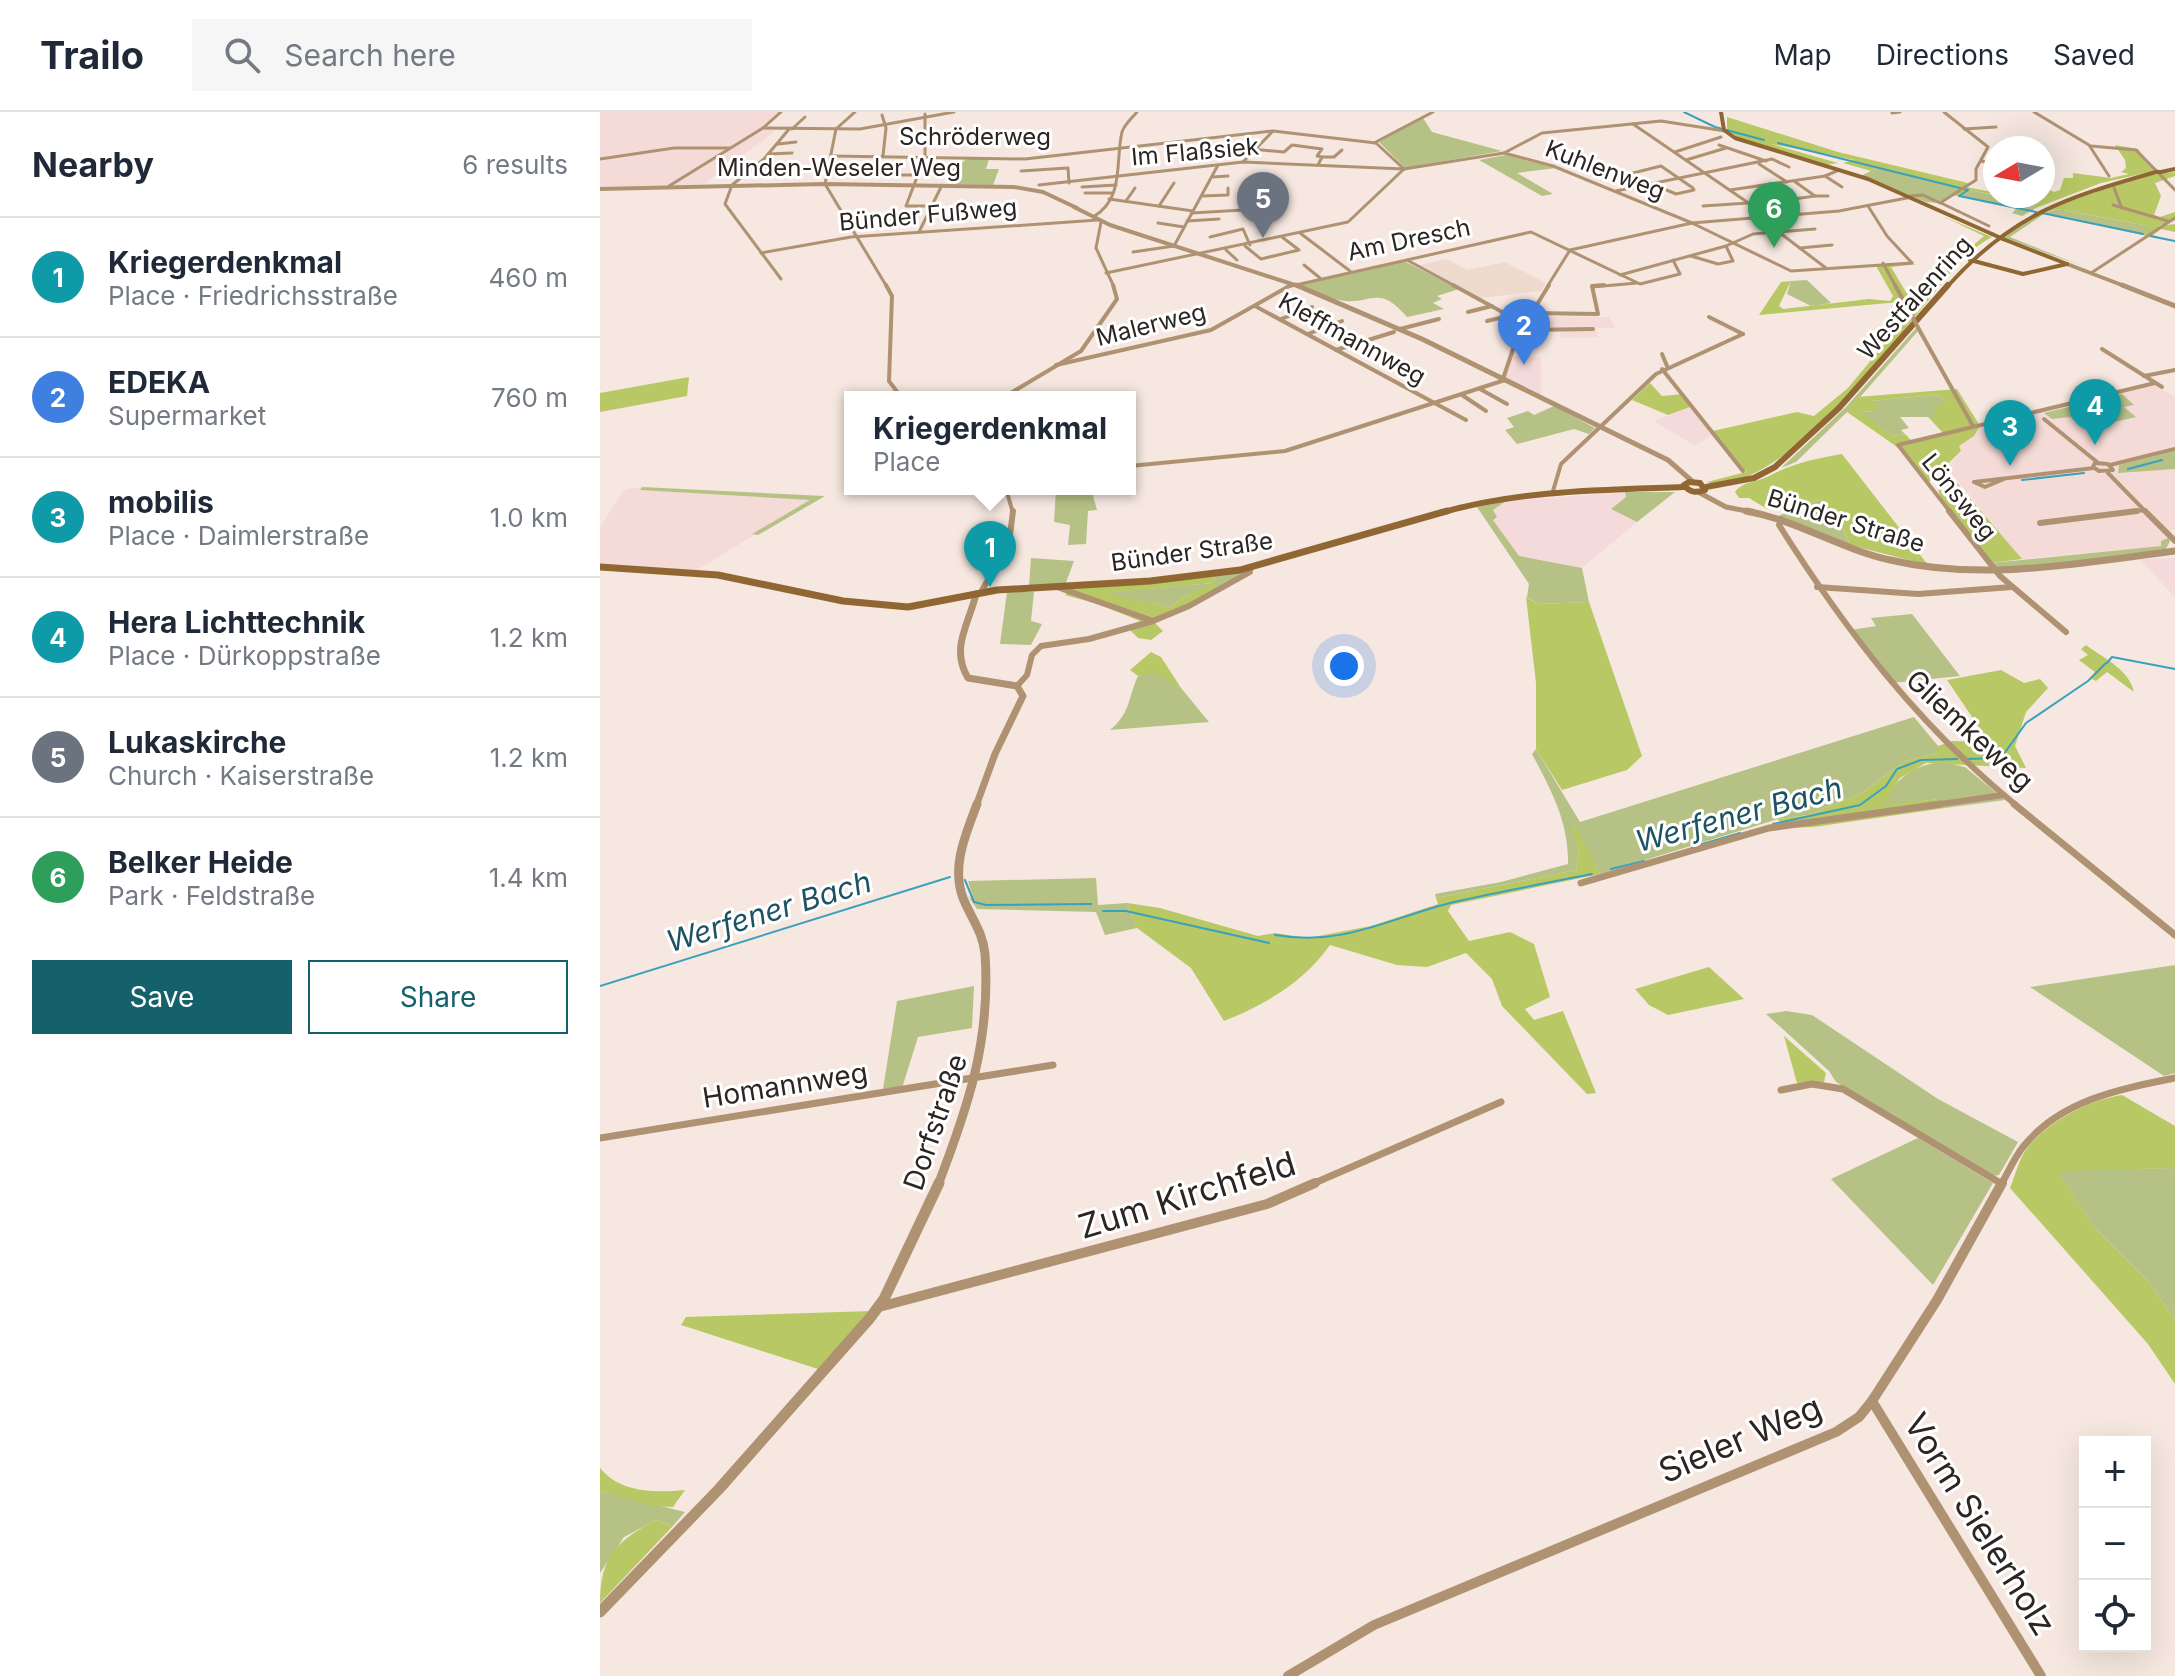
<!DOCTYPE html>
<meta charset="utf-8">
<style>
:root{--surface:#fff;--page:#f6f6f7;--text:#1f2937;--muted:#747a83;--line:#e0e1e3;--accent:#14616c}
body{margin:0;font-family:Inter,sans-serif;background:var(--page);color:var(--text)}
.controls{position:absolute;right:24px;bottom:24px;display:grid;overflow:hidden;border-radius:0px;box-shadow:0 8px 32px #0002}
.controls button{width:72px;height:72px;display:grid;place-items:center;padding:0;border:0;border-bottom:2px solid var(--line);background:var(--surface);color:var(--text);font:40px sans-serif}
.compass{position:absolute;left:1383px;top:24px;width:72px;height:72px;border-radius:50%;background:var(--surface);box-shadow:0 8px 32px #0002;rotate:260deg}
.you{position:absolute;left:744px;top:554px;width:28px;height:28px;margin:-20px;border:6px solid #fff;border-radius:50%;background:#1a73e8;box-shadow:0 0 0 12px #1a73e833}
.badge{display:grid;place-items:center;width:52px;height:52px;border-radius:50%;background:var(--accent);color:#fff;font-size:26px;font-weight:700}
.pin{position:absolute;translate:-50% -66px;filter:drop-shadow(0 2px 4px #0008)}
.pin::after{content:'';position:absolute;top:42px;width:28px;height:24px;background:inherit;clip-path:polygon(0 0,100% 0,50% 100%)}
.popup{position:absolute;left:244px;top:279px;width:292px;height:104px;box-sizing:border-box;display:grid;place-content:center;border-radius:0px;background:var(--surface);filter:drop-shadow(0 2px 6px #0005);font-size:26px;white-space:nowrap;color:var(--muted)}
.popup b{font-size:30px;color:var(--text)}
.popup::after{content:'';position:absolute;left:50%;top:100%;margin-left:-16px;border:16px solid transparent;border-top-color:var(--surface)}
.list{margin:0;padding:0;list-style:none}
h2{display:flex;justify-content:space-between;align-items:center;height:104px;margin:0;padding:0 32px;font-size:34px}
h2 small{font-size:26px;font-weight:400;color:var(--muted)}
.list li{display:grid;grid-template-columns:52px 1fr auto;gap:24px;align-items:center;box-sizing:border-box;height:120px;padding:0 32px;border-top:2px solid var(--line)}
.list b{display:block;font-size:30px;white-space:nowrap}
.list p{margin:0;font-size:26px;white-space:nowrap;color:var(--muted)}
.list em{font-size:26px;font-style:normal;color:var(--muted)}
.actions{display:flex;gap:16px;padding:24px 32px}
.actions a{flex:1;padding:18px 0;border:2px solid var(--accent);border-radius:0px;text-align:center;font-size:28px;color:var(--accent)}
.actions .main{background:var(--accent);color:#fff}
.icon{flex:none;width:44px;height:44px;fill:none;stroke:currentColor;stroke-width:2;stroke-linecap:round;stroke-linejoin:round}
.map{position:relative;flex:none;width:1575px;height:1564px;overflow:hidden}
header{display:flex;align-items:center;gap:48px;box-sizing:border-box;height:112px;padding:0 40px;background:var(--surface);border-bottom:2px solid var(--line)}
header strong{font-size:38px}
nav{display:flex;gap:44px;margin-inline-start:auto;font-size:28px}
.search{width:560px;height:72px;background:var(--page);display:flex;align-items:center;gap:20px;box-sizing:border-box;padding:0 28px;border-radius:0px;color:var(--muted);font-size:30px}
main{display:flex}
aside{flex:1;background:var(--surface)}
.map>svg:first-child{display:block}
</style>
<header>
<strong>Trailo</strong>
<div class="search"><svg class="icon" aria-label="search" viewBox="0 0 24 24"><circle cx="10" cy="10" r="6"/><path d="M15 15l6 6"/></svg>Search here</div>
<nav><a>Map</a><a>Directions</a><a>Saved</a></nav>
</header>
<main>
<aside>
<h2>Nearby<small>6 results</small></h2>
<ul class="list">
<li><span class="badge" style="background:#0f9aa8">1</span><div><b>Kriegerdenkmal</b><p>Place · Friedrichsstraße</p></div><em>460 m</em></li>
<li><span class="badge" style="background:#3f7fe0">2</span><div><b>EDEKA</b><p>Supermarket</p></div><em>760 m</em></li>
<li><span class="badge" style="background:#0f9aa8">3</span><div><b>mobilis</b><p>Place · Daimlerstraße</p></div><em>1.0 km</em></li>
<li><span class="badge" style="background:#0f9aa8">4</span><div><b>Hera Lichttechnik</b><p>Place · Dürkoppstraße</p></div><em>1.2 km</em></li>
<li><span class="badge" style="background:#6b7280">5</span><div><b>Lukaskirche</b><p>Church · Kaiserstraße</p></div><em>1.2 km</em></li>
<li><span class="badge" style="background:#2e9e5b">6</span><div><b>Belker Heide</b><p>Park · Feldstraße</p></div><em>1.4 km</em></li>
</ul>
<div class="actions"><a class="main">Save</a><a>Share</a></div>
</aside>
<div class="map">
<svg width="1575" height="1564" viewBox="0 0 1575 1564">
<rect width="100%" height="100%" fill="#f6e8e0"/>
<g fill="#f5dadb">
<path d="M 911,244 L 941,245 L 941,283 L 936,285 L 896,267 L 908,257 Z"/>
<path d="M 1090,295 L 1112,323 L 1095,334 L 1054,309 Z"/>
<path d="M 1025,380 L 1026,385 L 1012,397 L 1037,410 L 982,456 L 919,444 L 893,408 L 893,398 L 906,389 Z"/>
<path d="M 1575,446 L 1575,485 L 1539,447 Z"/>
</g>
<g fill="#f5dbd7">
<path d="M 0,0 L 179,0 L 163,14 L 178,17 L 104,72 L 0,77 Z"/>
<path d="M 932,204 L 1010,205 L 1015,216 L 996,216 L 998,225 L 961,226 L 959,218 L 922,219 Z"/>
<path d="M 1555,273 L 1575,285 L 1575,339 L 1520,353 L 1518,360 L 1575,357 L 1575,418 L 1562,419 L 1568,426 L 1561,429 L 1562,434 L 1422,447 L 1347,356 L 1361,339 L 1358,335 L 1374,324 L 1380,314 Z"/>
<path d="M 37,375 L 40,378 L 212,388 L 97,458 L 0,453 L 0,415 L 24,378 Z"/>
</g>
<path fill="#efdace" d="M 846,147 L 868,158 L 905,150 L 946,171 L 941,179 L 880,186 L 820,153 Z"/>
<g fill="#b6c186">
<path d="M 823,6 L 832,20 L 902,39 L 805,56 L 779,30 Z"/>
<path d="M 906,43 L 956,56 L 917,61 L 953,82 L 942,84 L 879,48 Z"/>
<path d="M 367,46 L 389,47 L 386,57 L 399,57 L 393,73 L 351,72 L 354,61 L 347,61 L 349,50 L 363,50 Z"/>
<path d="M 1278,55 L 1361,77 L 1337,91 L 1326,90 L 1261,64 Z"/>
<path d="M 1369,78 L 1437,92 L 1436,96 L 1422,104 L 1412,101 L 1416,97 L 1358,84 Z"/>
<path d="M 1458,97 L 1543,113 L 1552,116 L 1543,123 L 1444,102 L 1410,125 L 1482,154 L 1402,125 C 1419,112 1437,102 1458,97 Z"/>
<path d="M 804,149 L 859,177 L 837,184 L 842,187 L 833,191 L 844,197 L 807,205 C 777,170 770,195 739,188 C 725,185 711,177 697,172 Z"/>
<path d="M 1207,168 L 1231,191 L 1211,194 L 1187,182 L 1191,169 Z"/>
<path d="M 1317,215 L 1318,219 L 1247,300 L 1196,350 L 1181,356 L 1246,295 Z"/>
<path d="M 1522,282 L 1534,293 L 1524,295 L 1536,305 L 1514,310 L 1501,303 L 1475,309 L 1470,305 L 1452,307 L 1444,301 Z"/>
<path d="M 1333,283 L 1342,284 L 1345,291 L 1339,305 L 1300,305 L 1309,316 L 1301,318 L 1305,322 L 1293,324 L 1259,300 L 1275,299 L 1271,289 Z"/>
<path d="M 954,294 L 995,316 L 989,322 L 974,317 L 917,332 L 905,318 L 914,315 L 907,306 L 928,299 L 934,303 Z"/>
<path d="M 1575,339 L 1575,357 L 1518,361 L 1519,353 Z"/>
<path d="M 42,375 L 225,384 L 158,423 L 152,422 L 210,388 L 40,378 Z"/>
<path d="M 456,377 L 491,377 L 497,398 L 488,399 L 486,432 L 468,433 L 470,413 L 454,410 Z"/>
<path d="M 1025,380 L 1075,380 L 1037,410 L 1011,397 L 1026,385 Z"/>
<path d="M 1221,387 L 1241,413 L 1250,433 L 1178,404 Z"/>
<path d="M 906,389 L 893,398 L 897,405 L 893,408 L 919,444 L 982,456 L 989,490 L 938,492 L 927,485 L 929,472 L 877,395 Z"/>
<path d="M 1568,426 L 1570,429 L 1566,437 L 1400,459 L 1392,451 L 1561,434 L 1561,429 Z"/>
<path d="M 431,446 L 474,449 L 465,473 L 429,474 Z"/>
<path d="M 648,460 L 623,475 L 587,483 L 570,495 L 500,481 L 613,471 L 616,463 Z"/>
<path d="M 407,480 L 434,480 L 431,509 L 442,512 L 431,533 L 400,532 Z"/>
<path d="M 1312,502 L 1360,564 L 1292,571 L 1251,518 L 1276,514 L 1271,506 Z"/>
<path d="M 554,560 L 581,576 L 609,610 L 510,618 C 531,601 528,585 538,564 Z"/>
<path d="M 1314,605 L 1338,634 L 1338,641 L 1305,649 L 1262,681 L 1208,703 L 1178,707 L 1000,762 L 975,714 L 972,716 L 979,739 L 976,758 L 836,786 L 835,782 L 901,770 L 968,752 C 969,710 951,678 932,642 L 936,637 L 980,710 Z"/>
<path d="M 1343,650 L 1365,655 L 1405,688 L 1345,696 L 1338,687 L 1282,694 C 1297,666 1311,653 1343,650 Z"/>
<path d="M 496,766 L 498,793 L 527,791 L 537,816 L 505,823 L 496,800 L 377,797 L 368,784 L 374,789 L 368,769 Z"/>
<path d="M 1575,853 L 1575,961 L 1564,964 L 1430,875 Z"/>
<path d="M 374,874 L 372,916 L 318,925 L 302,976 L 283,977 L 297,889 Z"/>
<path d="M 1186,899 L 1212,903 L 1338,987 L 1418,1030 L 1399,1063 L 1393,1064 L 1236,970 L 1229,959 L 1166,902 Z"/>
<path d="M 1318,1026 L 1393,1071 L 1333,1173 L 1231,1067 Z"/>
<path d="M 1575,1056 L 1575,1208 L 1548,1169 L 1495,1116 L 1456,1058 Z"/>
<path d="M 0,1379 L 85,1400 L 73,1414 L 56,1408 L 24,1425 L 0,1461 Z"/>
</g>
<g fill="#b8c864" fill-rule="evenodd">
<path d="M 1127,5 L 1238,40 L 1368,71 L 1366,75 L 1387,79 L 1395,77 L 1395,83 L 1369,78 L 1358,84 L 1352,83 L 1360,77 L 1278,55 L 1271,59 L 1243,51 L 1254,48 L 1171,32 L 1238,51 L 1226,53 L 1140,27 L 1127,18 Z"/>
<path d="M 1515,33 L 1538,37 L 1549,53 L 1559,58 L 1501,71 L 1436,96 L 1436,92 L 1400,84 L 1443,84 L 1447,79 L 1443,75 L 1454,80 L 1460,78 L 1464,66 L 1473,66 L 1473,61 L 1511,66 L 1529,62 L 1521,60 L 1526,56 L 1525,48 Z"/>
<path d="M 1575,60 L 1575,64 L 1555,71 L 1561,84 L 1554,103 L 1560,105 L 1575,100 L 1575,108 L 1558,114 L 1575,112 L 1575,120 L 1561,117 L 1553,123 L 1575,130 L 1543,123 L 1551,116 L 1543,113 L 1458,97 L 1448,99 L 1458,92 L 1551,63 Z"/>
<path d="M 1342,104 L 1392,125 C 1365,139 1346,167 1327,190 C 1285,241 1196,358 1131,369 C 1122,371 1115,373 1107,370 L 1146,360 L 1113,319 L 1197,300 L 1214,304 L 1248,276 L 1306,206 L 1299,190 L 1159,203 L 1181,170 L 1191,169 L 1179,194 L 1183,197 L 1269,187 L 1290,189 L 1293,184 L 1275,152 L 1318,152 L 1291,155 L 1316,197 L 1355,149 L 1384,124 Z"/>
<path d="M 89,265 L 87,284 L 0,300 L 0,281 Z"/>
<path d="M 1050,271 L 1062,284 L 1083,282 L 1093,294 L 1068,303 L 1032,288 Z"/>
<path d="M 1357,277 L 1380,314 L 1374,324 L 1359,334 L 1361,339 L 1328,371 L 1300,337 L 1247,300 L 1257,285 ZM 1333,283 L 1342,284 L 1345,291 L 1332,298 L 1338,305 L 1328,305 L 1344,322 L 1312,329 L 1305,322 L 1293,324 L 1260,300 L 1275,299 L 1277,295 L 1272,289 Z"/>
<path d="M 1242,342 L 1328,453 L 1250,433 L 1241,413 L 1221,387 L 1206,393 L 1194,385 L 1173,392 L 1167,397 L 1149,386 L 1139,386 L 1135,380 C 1143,369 1158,370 1169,364 C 1194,351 1214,347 1242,342 Z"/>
<path d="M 1353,366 L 1422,447 L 1392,451 L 1340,386 L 1338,376 Z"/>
<path d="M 616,463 L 613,471 L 505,481 L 570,495 L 587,483 L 616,471 L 625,476 L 555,511 L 563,519 L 551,528 L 538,526 L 530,518 L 547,512 L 501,493 L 465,483 L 471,476 Z"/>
<path d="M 926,485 L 938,492 L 989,490 L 1042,644 L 1027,658 L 962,678 L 936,637 L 936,571 Z"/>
<path d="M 1486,533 C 1503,546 1529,557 1534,580 L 1507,560 L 1496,569 L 1490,566 L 1495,560 L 1479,548 L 1488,543 L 1481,537 Z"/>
<path d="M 551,540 L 561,545 L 581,576 L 554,561 L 538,564 L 530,558 Z"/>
<path d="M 1401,558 L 1424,571 L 1440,567 L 1448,576 L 1426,600 L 1415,634 L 1426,656 L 1326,651 L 1300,666 L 1283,693 L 1338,687 L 1345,696 L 1214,715 L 1184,716 L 1178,707 L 1208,703 L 1262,681 L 1305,649 L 1338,641 L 1338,634 L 1352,629 L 1389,630 L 1347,568 Z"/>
<path d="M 976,714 L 1000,762 L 851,793 L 848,799 L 869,829 L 910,820 L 934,832 L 950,885 L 925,897 L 934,908 L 963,899 L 996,981 L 987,982 L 902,894 L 892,867 L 866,841 L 827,855 L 797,853 L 730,833 C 703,871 666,892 624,909 L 591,856 L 537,816 L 527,791 L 560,796 L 658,824 L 675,821 L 708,826 L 771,814 L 838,792 L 836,786 L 976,758 L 979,739 L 971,715 Z"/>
<path d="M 1109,855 L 1144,887 L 1068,903 L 1049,893 L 1035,877 Z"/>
<path d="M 1184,924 L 1226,961 L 1224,970 L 1197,971 Z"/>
<path d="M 1522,983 L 1575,1014 L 1575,1056 L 1457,1059 L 1495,1116 L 1548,1169 L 1575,1208 L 1575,1272 L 1548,1232 L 1410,1076 C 1415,1064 1419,1046 1428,1035 C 1449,1009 1489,988 1522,983 Z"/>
<path d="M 272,1199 L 221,1258 L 81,1213 L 86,1205 Z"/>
<path d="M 0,1356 C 20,1381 56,1381 85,1378 L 73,1395 L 53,1394 L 0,1379 Z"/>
<path d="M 56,1408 L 73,1414 L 0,1491 C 0,1445 16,1429 56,1408 Z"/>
</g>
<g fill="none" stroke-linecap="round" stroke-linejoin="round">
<g stroke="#3ba0be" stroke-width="2">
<path d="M 1084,0 L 1115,15 L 1164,28"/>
<path d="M 1178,31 L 1368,78 L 1359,84 L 1436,100"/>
<path d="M 1442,101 L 1543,122"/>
<path d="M 1550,124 L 1575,129"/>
<path d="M 1528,357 L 1562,348"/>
<path d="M 1422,368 L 1484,361"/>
<path d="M 1507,551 L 1512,545 L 1575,557"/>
<path d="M 1366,647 L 1401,646 L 1426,611 L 1488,569 L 1506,551"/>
<path d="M 1173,712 L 1260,693 L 1286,674 L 1297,657 L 1321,648 L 1357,647"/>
<path d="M 1092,735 L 1140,721"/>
<path d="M 1011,757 L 1044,749"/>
<path d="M 365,768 L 374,790 L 386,793 L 491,792"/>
<path d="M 503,799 L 526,799 L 669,831"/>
<path d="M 675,823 C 744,835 789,806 854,790 C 899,780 946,771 992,762"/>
<path d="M 0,874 L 350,765"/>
</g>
<g stroke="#af9272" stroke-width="3">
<path d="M 255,0 L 236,17 L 225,72 L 287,175"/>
<path d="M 1434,0 L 1489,33 L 1509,64"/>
<path d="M 1292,1 L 1300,0"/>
<path d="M 325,2 L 325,44 L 306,94 L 332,94"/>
<path d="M 282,3 L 286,16 L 283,44"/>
<path d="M 1033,12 L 1169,105"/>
<path d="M 163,16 L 260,17 L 354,0"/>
<path d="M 192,17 L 205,5"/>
<path d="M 1364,17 L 1396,15"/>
<path d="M 774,31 L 833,0"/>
<path d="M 178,32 L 196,30"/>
<path d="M 1119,33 L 1166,49"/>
<path d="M 1491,34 L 1536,38 L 1575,78"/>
<path d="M 1075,40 L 1121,25"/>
<path d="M 606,41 L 651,37 L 684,40 L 692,33 L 722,37 L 717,44 L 722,45 L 718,53"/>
<path d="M 904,41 L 953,54 L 1092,111 L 1191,159 L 1312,151"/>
<path d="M 168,42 L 192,41"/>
<path d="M 231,44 L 425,47 L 673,19 L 776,31 L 804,57"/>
<path d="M 722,45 L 734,45 L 742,38"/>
<path d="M 0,47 L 74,36 L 129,36"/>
<path d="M 1086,48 L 1126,36"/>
<path d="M 1382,49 L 1395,53"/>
<path d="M 643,50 L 672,20"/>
<path d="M 1159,52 L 1187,70"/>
<path d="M 1061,54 L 1093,76 L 1094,78 L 1076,82 L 1029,62 Z"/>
<path d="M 155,55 L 229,56"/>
<path d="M 421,59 L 468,56 L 469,71"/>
<path d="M 271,63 L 316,63"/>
<path d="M 1014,64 L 1029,62"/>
<path d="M 1225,64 L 1242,75"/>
<path d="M 613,65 L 628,64"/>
<path d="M 439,73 L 643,50 L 804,57"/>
<path d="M 69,74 L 163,16 L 181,0"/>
<path d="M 482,75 L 516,73"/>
<path d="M 1514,76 L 1521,94"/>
<path d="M 1130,78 L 1225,64 L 1239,58"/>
<path d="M 1016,79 L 1172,47 L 1189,55"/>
<path d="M 485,81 L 512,81"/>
<path d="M 602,84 L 628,83 L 628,76"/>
<path d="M 1215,84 L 1228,84"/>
<path d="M 1310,84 L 1323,83 L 1340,91 L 1376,68 L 1376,57 L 1388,35 L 1344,0"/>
<path d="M 509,87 L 593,99"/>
<path d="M 526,89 L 535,76"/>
<path d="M 1341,91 L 1389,114"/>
<path d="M 1152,93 L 1215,84 L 1194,69"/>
<path d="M 1513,93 L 1568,109"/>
<path d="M 559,94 L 574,71"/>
<path d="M 1103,94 L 1148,91"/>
<path d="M 1268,94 L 1287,124 L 1312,151"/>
<path d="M 592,101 L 643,98"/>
<path d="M 493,105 C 525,87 515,49 522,20 C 524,13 532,6 537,0"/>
<path d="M 587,109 L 619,107"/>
<path d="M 501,110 L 496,136 L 514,175"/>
<path d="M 558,111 L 584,115"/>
<path d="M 319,120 L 342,73"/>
<path d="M 700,121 L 750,159"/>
<path d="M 1180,121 L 1226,156"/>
<path d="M 610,125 L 643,117 L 650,133"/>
<path d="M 645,134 L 661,147 L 699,138 L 682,125"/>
<path d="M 1200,136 L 1232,133"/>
<path d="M 626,138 L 637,148"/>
<path d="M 533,140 L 574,134 L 618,53"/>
<path d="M 161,141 L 251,125 L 498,108"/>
<path d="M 1091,144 L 1118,152 L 1133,149 L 1126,134"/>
<path d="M 807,148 L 857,175"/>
<path d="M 1283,151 L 1296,175"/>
<path d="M 704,153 L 720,166"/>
<path d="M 506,161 L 748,110 L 804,57 L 904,41 L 942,21 L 1061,9 L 1125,19"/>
<path d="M 1491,161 L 1575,106"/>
<path d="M 1020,163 L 1126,134 L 1153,122 L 1215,117"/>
<path d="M 181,167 L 125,92 L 132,73 L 164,47 L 190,16"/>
<path d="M 687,175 L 931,120 L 1040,172 L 1080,162 L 1073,148"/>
<path d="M 947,175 L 970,138 L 1092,111 L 1239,99 L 1312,85"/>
<path d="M 992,175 L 1037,171"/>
</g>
<g stroke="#af9272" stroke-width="4">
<path d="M 286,173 L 292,184 L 289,269 L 301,285"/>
<path d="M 853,173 L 924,212"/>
<path d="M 1295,173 L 1308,197"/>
<path d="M 655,194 L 866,308"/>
<path d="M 868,200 L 892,194"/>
<path d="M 930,201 L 998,202 L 992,174 L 1004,173"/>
<path d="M 1109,205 L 1143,222"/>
<path d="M 681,207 L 712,195"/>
<path d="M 887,209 L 908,204"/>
<path d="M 800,217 L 839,207"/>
<path d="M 921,218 L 993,217"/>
<path d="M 1321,221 L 1373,314"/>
<path d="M 708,222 L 742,209"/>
<path d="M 1502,237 L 1562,275"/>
<path d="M 736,238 L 794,220"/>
<path d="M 1062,242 L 1067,254"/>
<path d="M 456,253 L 611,218 L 691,173"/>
<path d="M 1062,257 L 1143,359"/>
<path d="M 1544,264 L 1575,258"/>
<path d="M 903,267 L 917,225 L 949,173"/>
<path d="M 880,277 L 907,292"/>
<path d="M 862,283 L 886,299"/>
<path d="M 404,285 L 481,239 L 517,187 L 513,173"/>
<path d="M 1444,307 L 1497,350"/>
<path d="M 1495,351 L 1508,352 L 1513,358 L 1499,359 L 1493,355 Z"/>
<path d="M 1510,353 L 1575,337"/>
<path d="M 530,354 L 685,339 L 905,268"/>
<path d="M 1508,361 L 1547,401"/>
<path d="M 1404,367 L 1385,375 L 1374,370 L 1494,356"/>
<path d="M 406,377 L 413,401"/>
<path d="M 953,379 L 961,352 L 1056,262 L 1143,222"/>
<path d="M 1351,401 L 1298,333 L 1555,271"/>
<path d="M 1521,401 L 1545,398"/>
</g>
<g stroke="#af9272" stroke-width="6">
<path d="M 1349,399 L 1400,464 L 1466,520"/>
<path d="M 1545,399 L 1575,429"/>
<path d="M 1181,407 L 1179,413 C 1246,519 1319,614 1417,694"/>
<path d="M 1440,411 L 1537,399"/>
<path d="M 457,475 L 553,509 L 589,494 L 650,460 L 650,456"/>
<path d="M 1217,475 L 1318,482 L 1412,475"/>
<path d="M 381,480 L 409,431 L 413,399"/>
<path d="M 417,574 L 427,563 L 432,543 L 441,534 L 489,527 L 553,509"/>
<path d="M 1327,694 L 1403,683"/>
</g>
<g stroke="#af9272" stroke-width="7">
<path d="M 1414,692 L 1575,823"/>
<path d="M 981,771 L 1169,716 L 1341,692"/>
<path d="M 1181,978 L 1212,972 L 1243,977 L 1402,1072"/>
<path d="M 0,1026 L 453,953"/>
<path d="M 710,1073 L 901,990"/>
<path d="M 1401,1073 C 1408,1061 1414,1046 1423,1035 C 1460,988 1520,977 1575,966"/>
</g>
<g stroke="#af9272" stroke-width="10">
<path d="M 279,1195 L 667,1092 L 715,1071"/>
<path d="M 1272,1289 L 1441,1564"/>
<path d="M 688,1564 L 774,1513 L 1236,1320 L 1259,1305 L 1272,1289 L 1337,1188 L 1402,1071"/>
</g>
<g stroke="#af9272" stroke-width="4">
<path d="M 0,77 L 225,72 L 414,75 L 443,80 L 477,96"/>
<path d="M 474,95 L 510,113 L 701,175"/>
<path d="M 1467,152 L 1527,175"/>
</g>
<g stroke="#af9272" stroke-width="5">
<path d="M 696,173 L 822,227 L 1068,348 L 1092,369"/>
<path d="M 1522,173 L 1575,194"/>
<path d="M 1100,381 L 1126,395 L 1157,401"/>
</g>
<g stroke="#af9272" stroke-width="7">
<path d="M 1146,399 C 1197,408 1240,437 1290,448 C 1384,470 1481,451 1575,439"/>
<path d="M 376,482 C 369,512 350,536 368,566 L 417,574 L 423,584 L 395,642 L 376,694"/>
</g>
<path stroke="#af9272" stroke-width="9" d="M 338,1073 C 368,995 391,928 385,842 C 383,820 371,806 363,786 C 351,754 366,722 377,692"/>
<path stroke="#af9272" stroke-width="11" d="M 0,1500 L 119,1377 L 270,1206 L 284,1187 L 339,1071"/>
<g stroke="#906733" stroke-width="4">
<path d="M 1121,0 L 1124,18 L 1135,26 L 1268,67 L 1392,122"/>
<path d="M 1561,60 L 1575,57"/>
<path d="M 1403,127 L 1467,152"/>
<path d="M 1370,148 L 1423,162 L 1467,152"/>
<path d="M 1347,175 C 1412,102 1465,86 1556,60"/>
</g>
<g stroke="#906733" stroke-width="6">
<path d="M 1089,370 L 1100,371 L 1105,378 C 1096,381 1090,381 1084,373 Z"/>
<path d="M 1106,375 L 1154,366 L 1175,355 L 1239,296 L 1348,173"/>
<path d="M 840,401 C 920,378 1001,378 1084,375"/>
</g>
<path stroke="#906733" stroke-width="7" d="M 0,455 L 118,463 L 243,489 L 308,495 L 397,478 L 550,469 L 640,458 L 847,399"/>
<path stroke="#af9272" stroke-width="4" d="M 1308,197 L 1321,221"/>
<g stroke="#906733" stroke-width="4">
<path d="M 1556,60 L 1561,60"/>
<path d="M 1392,122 L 1403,127"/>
</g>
</g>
<g text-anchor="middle" stroke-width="6" stroke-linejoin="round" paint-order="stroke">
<g font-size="24" fill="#2b2523" stroke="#fff">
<text x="375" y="33">Schröderweg</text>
<text transform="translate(595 40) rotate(-5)" y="8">Im Flaßsiek</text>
<text x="239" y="64">Minden-Weseler Weg</text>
<text transform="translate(1005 58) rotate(21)" y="8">Kuhlenweg</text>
<text transform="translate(328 103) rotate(-5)" y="8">Bünder Fußweg</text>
<text transform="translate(809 128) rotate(-12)" y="8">Am Dresch</text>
<text transform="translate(1315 186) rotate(-48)" y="8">Westfalenring</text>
<text transform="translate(551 213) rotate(-14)" y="8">Malerweg</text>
<text transform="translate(752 227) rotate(29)" y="8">Kleffmannweg</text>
<text transform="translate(1359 385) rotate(51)" y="8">Lönsweg</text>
<text transform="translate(1246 409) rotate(17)" y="8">Bünder Straße</text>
<text transform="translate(592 440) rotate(-8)" y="8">Bünder Straße</text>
</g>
<g font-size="28" fill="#2b2523" stroke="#fff">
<text transform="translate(1370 618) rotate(43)" y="10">Gliemkeweg</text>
<text transform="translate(185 973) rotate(-9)" y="10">Homannweg</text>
<text transform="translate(335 1010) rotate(-71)" y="10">Dorfstraße</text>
</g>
<g font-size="30" font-style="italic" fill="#1c5363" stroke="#fff">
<text transform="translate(1139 703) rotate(-15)" y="10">Werfener Bach</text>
<text transform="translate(169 800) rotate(-17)" y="10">Werfener Bach</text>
</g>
<g font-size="34" fill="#2b2523" stroke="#fff">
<text transform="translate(587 1083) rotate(-17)" y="12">Zum Kirchfeld</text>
<text transform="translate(1140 1327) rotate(-23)" y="12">Sieler Weg</text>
<text transform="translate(1380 1412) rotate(58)" y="12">Vorm Sielerholz</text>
</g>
</g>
</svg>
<div class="controls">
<button>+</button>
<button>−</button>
<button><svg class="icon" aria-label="locate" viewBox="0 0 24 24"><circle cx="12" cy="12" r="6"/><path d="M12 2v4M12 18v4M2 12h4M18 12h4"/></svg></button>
</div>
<svg class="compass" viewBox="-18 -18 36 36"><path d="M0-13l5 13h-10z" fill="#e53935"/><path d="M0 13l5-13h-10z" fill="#747a83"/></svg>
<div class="you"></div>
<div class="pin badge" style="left:390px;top:475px;background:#0f9aa8">1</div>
<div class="popup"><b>Kriegerdenkmal</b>Place</div>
<div class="pin badge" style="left:924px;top:253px;background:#3f7fe0">2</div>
<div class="pin badge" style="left:1410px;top:354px;background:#0f9aa8">3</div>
<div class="pin badge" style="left:1495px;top:333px;background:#0f9aa8">4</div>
<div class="pin badge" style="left:663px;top:126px;background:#6b7280">5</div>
<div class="pin badge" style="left:1174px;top:136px;background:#2e9e5b">6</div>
</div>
</main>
